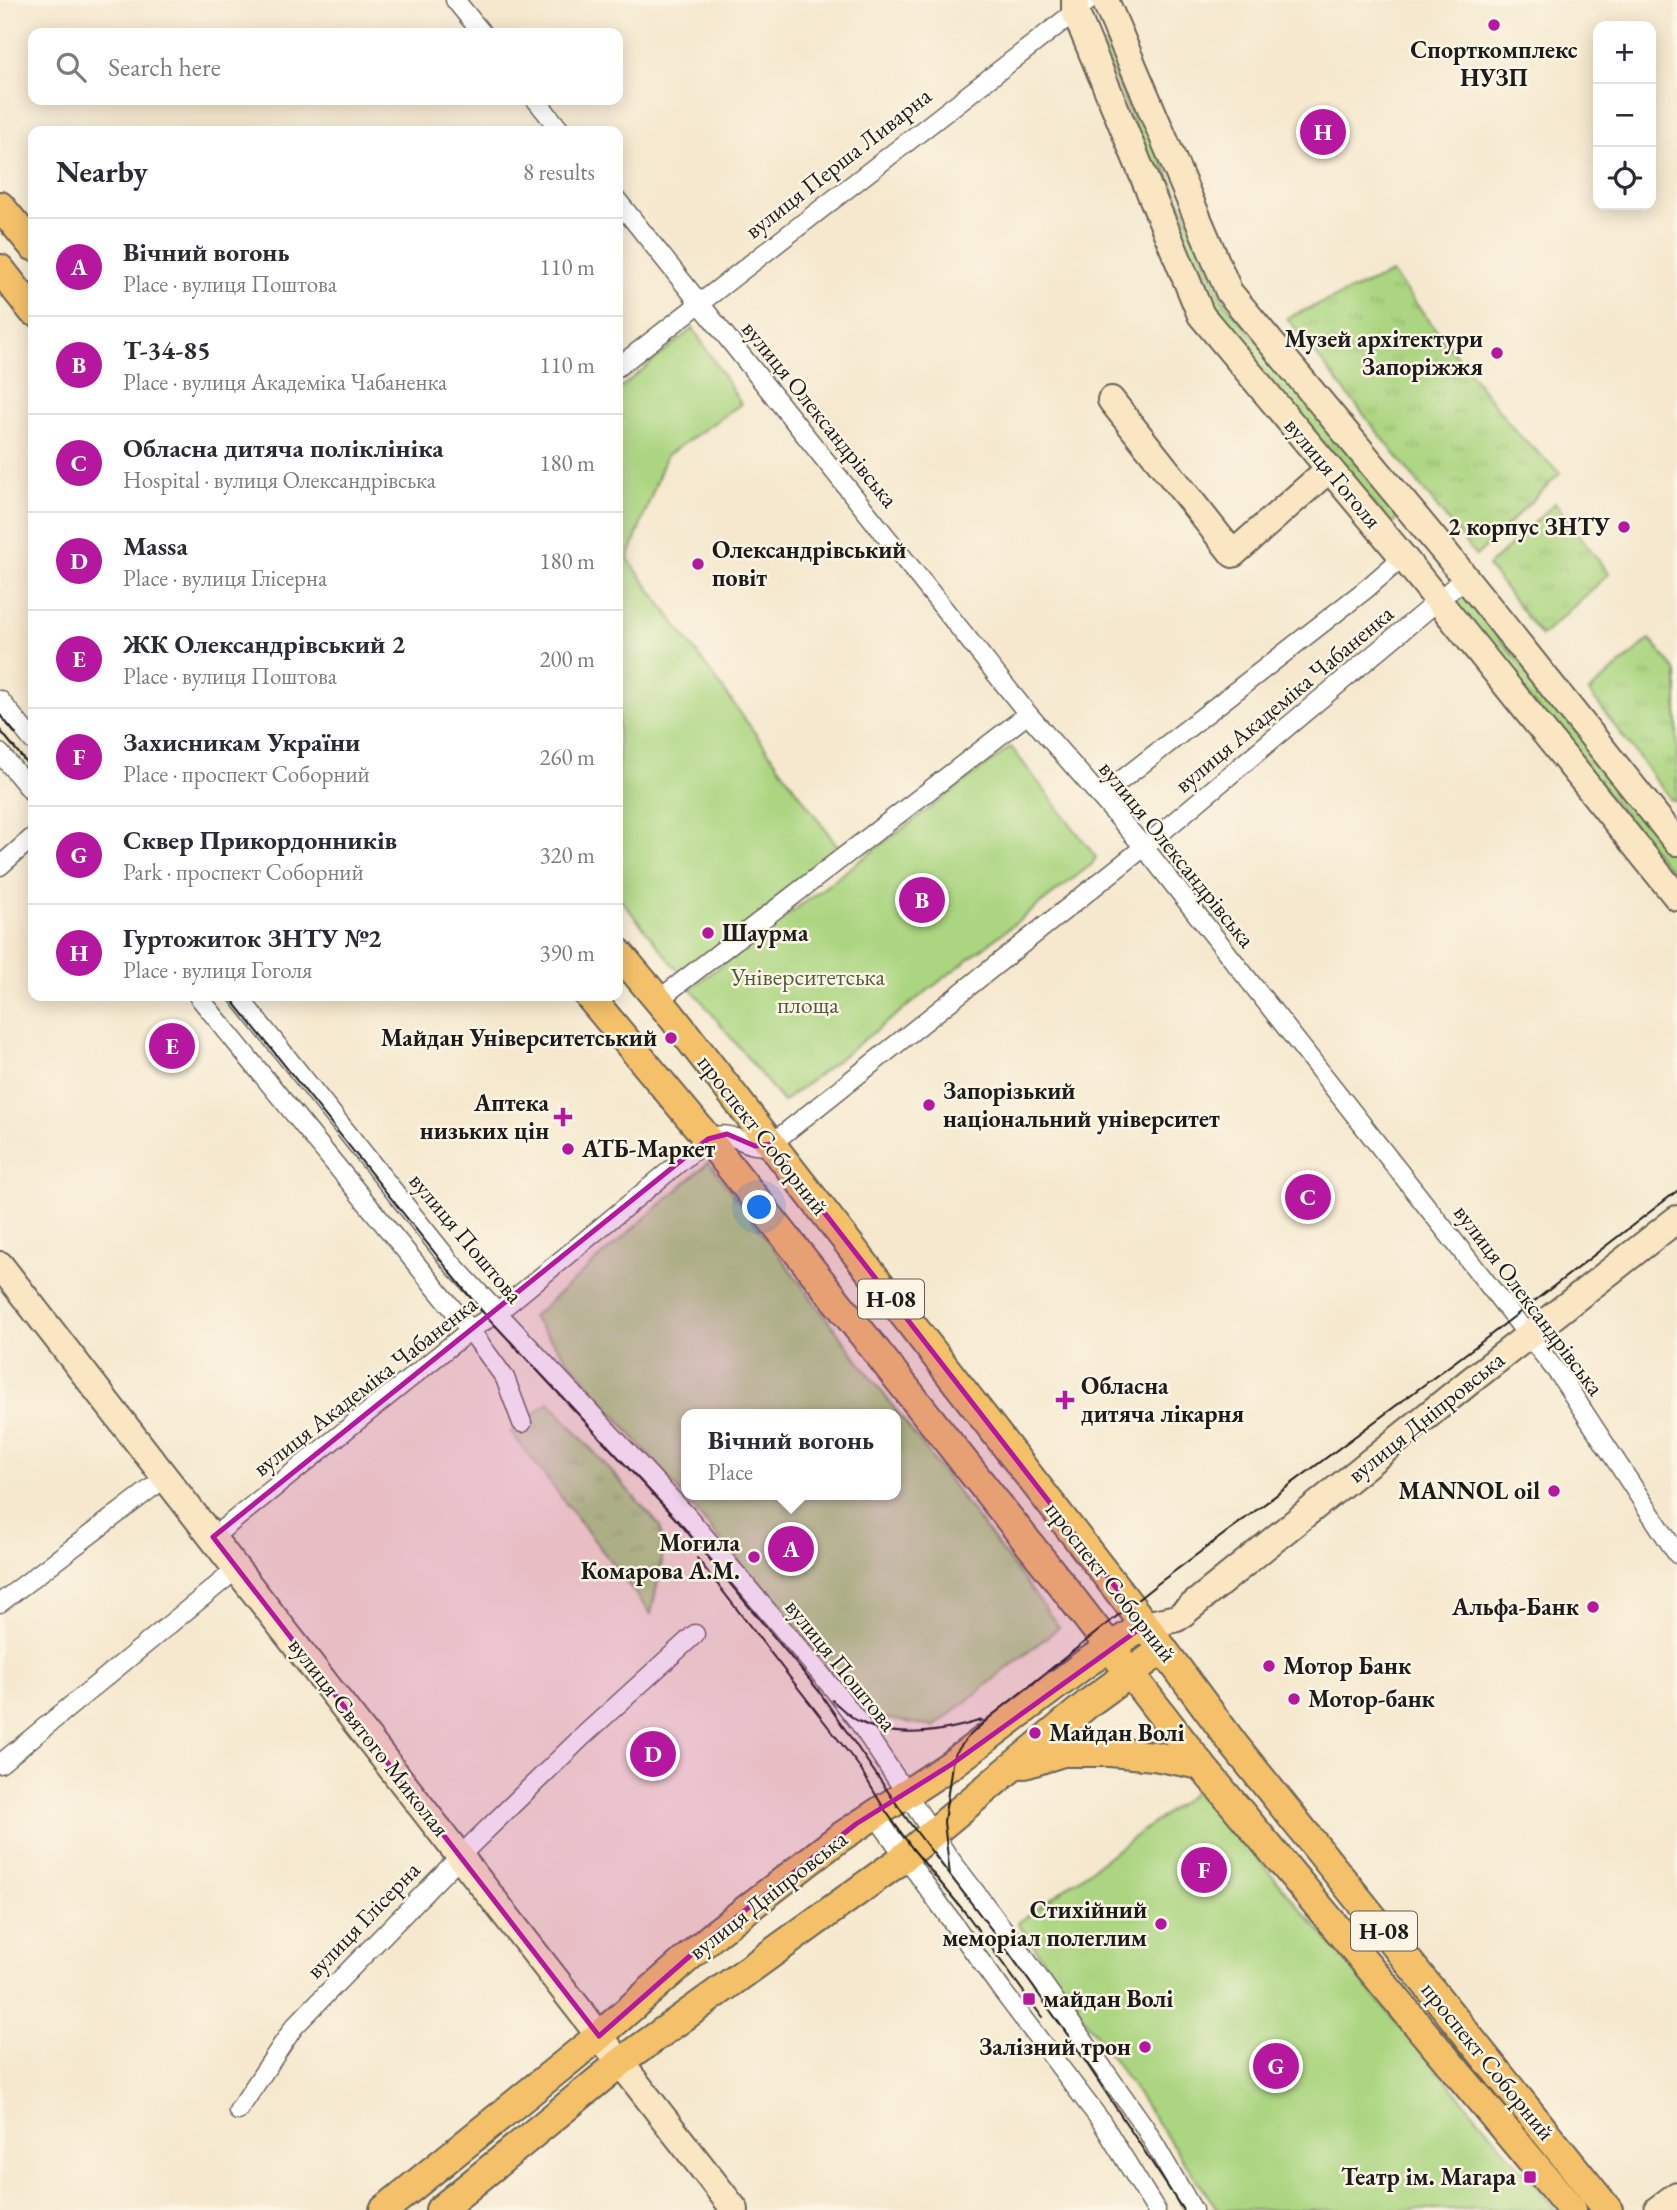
<!DOCTYPE html>
<meta charset="utf-8">
<style>
:root{--surface:#fff;--page:#f7f7f7;--text:#2b2b33;--muted:#7c7c81;--line:#e1e1e2;--accent:#b5179e}
body{margin:0;font-family:"EB Garamond",serif;background:var(--page);color:var(--text)}
.controls{position:absolute;right:21px;top:21px;display:grid;overflow:hidden;border-radius:14px;box-shadow:0 4px 18px #0003}
.controls button{width:63px;height:63px;display:grid;place-items:center;padding:0;border:0;border-bottom:2px solid var(--line);background:var(--surface);color:var(--text);font:35px sans-serif}
.you{position:absolute;left:760px;top:1208px;width:24px;height:24px;margin:-18px;border:5px solid #fff;border-radius:50%;background:#1a73e8;box-shadow:0 0 0 10px #1a73e833}
.badge{display:grid;place-items:center;width:46px;height:46px;border-radius:50%;background:var(--accent);color:#fff;font-size:23px;font-weight:700}
.pin{position:absolute;translate:-50% -50%;border:4px solid #fff;box-shadow:0 2px 7px #0006}
.popup{position:absolute;left:681px;top:1409px;width:220px;height:91px;box-sizing:border-box;display:grid;place-content:center;border-radius:14px;background:var(--surface);filter:drop-shadow(0 2px 5px #0005);font-size:23px;white-space:nowrap;color:var(--muted)}
.popup b{font-size:26px;color:var(--text)}
.popup::after{content:'';position:absolute;left:50%;top:100%;margin-left:-14px;border:14px solid transparent;border-top-color:var(--surface)}
.list{margin:0;padding:0;list-style:none}
h2{display:flex;justify-content:space-between;align-items:center;height:91px;margin:0;padding:0 28px;font-size:30px}
h2 small{font-size:23px;font-weight:400;color:var(--muted)}
.list li{display:grid;grid-template-columns:46px 1fr auto;gap:21px;align-items:center;box-sizing:border-box;height:98px;padding:0 28px;border-top:2px solid var(--line)}
.list b{display:block;font-size:26px;white-space:nowrap}
.list p{margin:0;font-size:23px;white-space:nowrap;color:var(--muted)}
.list em{font-size:23px;font-style:normal;color:var(--muted)}
.icon{flex:none;width:38px;height:38px;fill:none;stroke:currentColor;stroke-width:2;stroke-linecap:round;stroke-linejoin:round}
.map{position:relative;flex:none;width:1677px;height:2210px;overflow:hidden}
.search{position:absolute;background:var(--surface);box-shadow:0 4px 18px #0003;left:28px;top:28px;width:595px;height:77px;display:flex;align-items:center;gap:18px;box-sizing:border-box;padding:0 24px;border-radius:14px;color:var(--muted);font-size:26px}
.panel{position:absolute;background:var(--surface);box-shadow:0 4px 18px #0003;left:28px;top:126px;width:595px;height:875px;border-radius:14px}
.map>svg:first-child{display:block}
</style>
<div class="map">
<svg width="1677" height="2210" viewBox="0 0 1677 2210">
<defs>
<pattern id="grass-tufts" width="24" height="20" patternUnits="userSpaceOnUse" patternTransform="scale(1.75)"><rect width="24" height="20" fill="#abd580"/><path d="M3 7l-1-3M5 7V3M7 7l1-3M15 17l-1-3M17 17v-4M19 17l1-3" fill="none" stroke="#93b66e"/></pattern>
</defs>
<rect width="100%" height="100%" fill="#fcf5e5"/>
<filter id="ink" filterUnits="userSpaceOnUse"><feTurbulence type="fractalNoise" baseFrequency=".0143" numOctaves="2"/><feDisplacementMap in="SourceGraphic" scale="14" xChannelSelector="R" yChannelSelector="G"/><feConvolveMatrix kernelMatrix="1 2 1 2 8 2 1 2 1" color-interpolation-filters="sRGB"/></filter>
<filter id="wash" filterUnits="userSpaceOnUse"><feTurbulence type="fractalNoise" baseFrequency=".00686" numOctaves="4" result="noise"/><feDisplacementMap in="SourceGraphic" scale="28" xChannelSelector="R" yChannelSelector="G"/><feGaussianBlur stdDeviation="1.57" result="paint"/><feColorMatrix in="noise" values="0 0 0 0 0 0 0 0 0 0 0 0 0 0 0 0 0 1.4 0 .05"/><feComposite in="paint" operator="in"/></filter>
<g filter="url(#wash)">
<rect width="100%" height="100%" fill="#f5e8ce"/>
<g fill="url(#grass-tufts)" stroke="#64784e" stroke-width="2">
<path d="M 1111,41 L 1223,300 L 1401,515 L 1391,525 L 1211,307 L 1104,53 L 1105,44 Z"/>
<path d="M 1392,273 L 1517,433 L 1560,473 L 1476,556 L 1287,318 Z"/>
<path d="M 1555,503 L 1609,574 L 1541,636 L 1488,566 Z"/>
<path d="M 1464,594 L 1677,855 L 1677,879 L 1452,604 Z"/>
<path d="M 1650,639 L 1677,672 L 1677,801 L 1672,801 L 1589,692 Z"/>
<path d="M 549,1402 L 660,1526 L 662,1562 L 651,1614 L 511,1432 Z"/>
</g>
<g fill="#abd580" stroke="#64784e" stroke-width="2" fill-rule="evenodd">
<path d="M 693,328 L 741,404 L 666,456 L 628,559 L 844,855 L 684,978 L 618,896 L 618,390 Z"/>
<path d="M 1011,747 L 1096,857 L 1092,864 L 783,1102 L 691,988 Z"/>
<path d="M 709,1162 L 1059,1627 L 934,1727 L 878,1717 L 816,1653 L 532,1317 ZM 686,1414 L 896,1414 L 896,1495 L 686,1495 Z"/>
<path d="M 1199,1789 L 1556,2210 L 1218,2210 L 1018,1923 Z"/>
</g>
</g>
<g filter="url(#ink)">
<g fill="none" stroke-linecap="round" stroke-linejoin="round">
<defs>
<g id="street">
<path d="M 455,0 L 482,33"/>
<path d="M 536,100 L 561,131"/>
<path d="M 618,201 L 1028,714 L 1144,847 L 1490,1287 L 1561,1377 L 1677,1554"/>
<path d="M 618,367 L 1090,0"/>
<path d="M 0,700 L 33,741"/>
<path d="M 0,753 L 33,793"/>
<path d="M 1101,796 L 1365,590 L 1403,557"/>
<path d="M 0,866 L 33,837"/>
<path d="M 198,996 L 470,1330 L 505,1378 L 522,1423"/>
<path d="M 238,996 L 453,1265 L 689,1518 L 835,1691 L 858,1721 L 948,1856 L 1020,1951 L 1144,2126 L 1193,2210"/>
<path d="M 658,1000 L 1028,714"/>
<path d="M 213,1537 L 470,1330 L 497,1313 L 708,1139 C 735,1126 744,1152 771,1144 L 1144,847 L 1465,578"/>
<path d="M 0,1603 L 166,1477"/>
<path d="M 0,1764 L 238,1568"/>
<path d="M 875,1815 L 1003,1992 L 1101,2121 L 1156,2210"/>
<path d="M 238,2111 L 294,2027 L 473,1843 L 582,1737 L 695,1634"/>
</g>
<g id="secondary">
<path d="M 1075,0 L 1075,11 L 1201,315 L 1403,557 L 1677,897"/>
<path d="M 1105,0 L 1229,292 L 1448,556 L 1677,842"/>
<path d="M 1111,400 L 1233,554 L 1329,469"/>
<path d="M 0,1265 L 735,2210"/>
<path d="M 1145,1625 L 1177,1618 L 1469,1382 L 1677,1219"/>
<path d="M 1657,2210 L 1677,2195"/>
</g>
<g id="primary">
<path d="M 0,206 L 33,246"/>
<path d="M 0,269 L 33,311"/>
<path d="M 618,952 L 670,1014 L 1145,1625 L 1235,1746 L 1608,2210"/>
<path d="M 589,996 L 708,1139 L 1068,1593 L 1199,1763 L 1572,2210"/>
<path d="M 1025,1764 L 1063,1752 L 1110,1752 L 1154,1756 L 1201,1765"/>
<path d="M 384,2210 L 599,2036 L 716,1933 L 839,1838 L 952,1764 L 1086,1663 L 1145,1625"/>
<path d="M 440,2210 L 621,2062 L 898,1862 L 1090,1702 L 1163,1649"/>
</g>
</defs>
<use href="#street" stroke="#68635a" stroke-width="21"/>
<use href="#secondary" stroke="#68635a" stroke-width="30"/>
<use href="#primary" stroke="#68635a" stroke-width="32"/>
<use href="#street" stroke="#fff" stroke-width="18"/>
<use href="#secondary" stroke="#fbe6c3" stroke-width="26"/>
<use href="#primary" stroke="#f4c16a" stroke-width="28"/>
<g stroke="#1c1c1c" stroke-width="2">
<path d="M 0,715 L 16,734"/>
<path d="M 0,730 L 33,771"/>
<path d="M 229,996 L 479,1308 L 684,1528 L 818,1690 L 909,1822 L 998,1938 L 1070,2038 L 1183,2210"/>
<path d="M 697,1558 L 858,1765 L 885,1810 L 912,1848 L 968,1916 L 1042,2017"/>
<path d="M 832,1700 C 840,1707 849,1716 858,1721 C 896,1741 944,1732 982,1720"/>
<path d="M 950,1875 L 944,1822 L 952,1764 L 955,1754 L 967,1738 L 989,1718 L 1156,1585 L 1480,1343 L 1677,1191"/>
</g>
</g>
</g>
<path fill="#b5179e" fill-opacity="0.2" stroke="#b5179e" stroke-width="5" stroke-linejoin="round" d="M 727,1134 L 755,1146 L 771,1144 L 1145,1625 L 952,1764 L 856,1824 L 716,1933 L 599,2036 L 213,1537 L 708,1139 Z"/>
<g fill="#b5179e" stroke="#fcf5e5" stroke-width="2.5">
<circle cx="1494" cy="25" r="7"/>
<circle cx="1497" cy="353" r="7"/>
<circle cx="1624" cy="527" r="7"/>
<circle cx="698" cy="564" r="7"/>
<circle cx="708" cy="933" r="7"/>
<circle cx="671" cy="1038" r="7"/>
<circle cx="929" cy="1105" r="7"/>
<path d="M559.5 1106.5h7v7h7v7h-7v7h-7v-7h-7v-7h7z"/>
<circle cx="568" cy="1149" r="7"/>
<path d="M1061.5 1389.5h7v7h7v7h-7v7h-7v-7h-7v-7h7z"/>
<circle cx="1554" cy="1491" r="7"/>
<circle cx="754" cy="1557" r="7"/>
<circle cx="1593" cy="1607" r="7"/>
<circle cx="1269" cy="1666" r="7"/>
<circle cx="1294" cy="1699" r="7"/>
<circle cx="1035" cy="1733" r="7"/>
<circle cx="1161" cy="1924" r="7"/>
<rect x="1022" y="1992" width="14" height="14" rx="3.5"/>
<circle cx="1145" cy="2047" r="7"/>
<rect x="1523" y="2170" width="14" height="14" rx="3.5"/>
</g>
<g text-anchor="middle" stroke-width="5" stroke-linejoin="round" paint-order="stroke">
<g fill="#fcf5e5" stroke="#5f5d58" stroke-width="2">
<rect x="858" y="1279.5" width="66" height="39" rx="5"/>
<rect x="1351" y="1911.5" width="66" height="39" rx="5"/>
</g>
<g font-size="23" font-weight="bold" fill="#1c1c1c">
<text x="891" y="1307">Н-08</text>
<text x="1384" y="1939">Н-08</text>
</g>
<g font-size="24" font-weight="bold" fill="#1c1c1c" stroke="#fcf5e5" text-anchor="end">
<text x="1494" y="58" text-anchor="middle">Спорткомплекс<tspan x="1494" dy="28">НУЗП</tspan></text>
<text x="1483" y="347">Музей архітектури<tspan x="1483" dy="28">Запоріжжя</tspan></text>
<text x="1610" y="535">2 корпус ЗНТУ</text>
<text x="712" y="558" text-anchor="start">Олександрівський<tspan x="712" dy="28">повіт</tspan></text>
<text x="722" y="941" text-anchor="start">Шаурма</text>
<text x="657" y="1046">Майдан Університетський</text>
<text x="943" y="1099" text-anchor="start">Запорізький<tspan x="943" dy="28">національний університет</tspan></text>
<text x="549" y="1111">Аптека<tspan x="549" dy="28">низьких цін</tspan></text>
<text x="582" y="1157" text-anchor="start">АТБ-Маркет</text>
<text x="1081" y="1394" text-anchor="start">Обласна<tspan x="1081" dy="28">дитяча лікарня</tspan></text>
<text x="1540" y="1499">MANNOL oil</text>
<text x="740" y="1551">Могила<tspan x="740" dy="28">Комарова А.М.</tspan></text>
<text x="1579" y="1615">Альфа-Банк</text>
<text x="1283" y="1674" text-anchor="start">Мотор Банк</text>
<text x="1308" y="1707" text-anchor="start">Мотор-банк</text>
<text x="1049" y="1741" text-anchor="start">Майдан Волі</text>
<text x="1147" y="1918">Стихійний<tspan x="1147" dy="28">меморіал полеглим</tspan></text>
<text x="1043" y="2007" text-anchor="start">майдан Волі</text>
<text x="1131" y="2055">Залізний трон</text>
<text x="1516" y="2185">Театр ім. Магара</text>
</g>
<g font-size="24" fill="#1c1c1c" stroke="#fcf5e5">
<text transform="translate(838 163) rotate(-38)" y="8">вулиця Перша Ливарна</text>
<text transform="translate(820 414) rotate(51)" y="8">вулиця Олександрівська</text>
<text transform="translate(1333 473) rotate(50)" y="8">вулиця Гоголя</text>
<text transform="translate(1284 699) rotate(-40)" y="8">вулиця Академіка Чабаненка</text>
<text transform="translate(1177 854) rotate(51)" y="8">вулиця Олександрівська</text>
<text transform="translate(763 1135) rotate(52)" y="8">проспект Соборний</text>
<text transform="translate(466 1238) rotate(50)" y="8">вулиця Поштова</text>
<text transform="translate(1529 1300) rotate(53)" y="8">вулиця Олександрівська</text>
<text transform="translate(365 1386) rotate(-38)" y="8">вулиця Академіка Чабаненка</text>
<text transform="translate(1426 1417) rotate(-39)" y="8">вулиця Дніпровська</text>
<text transform="translate(1111 1582) rotate(52)" y="8">проспект Соборний</text>
<text transform="translate(841 1665) rotate(51)" y="8">вулиця Поштова</text>
<text transform="translate(369 1737) rotate(52)" y="8">вулиця Святого Миколая</text>
<text transform="translate(768 1895) rotate(-38)" y="8">вулиця Дніпровська</text>
<text transform="translate(363 1920) rotate(-46)" y="8">вулиця Глісерна</text>
<text transform="translate(1488 2061) rotate(51)" y="8">проспект Соборний</text>
</g>
<g font-size="24" fill="#4e5d3f" stroke="#fcf5e5">
<text x="808" y="985">Університетська<tspan x="808" dy="28">площа</tspan></text>
</g>
</g>
</svg>
<div class="controls">
<button>+</button>
<button>−</button>
<button><svg class="icon" aria-label="locate" viewBox="0 0 24 24"><circle cx="12" cy="12" r="6"/><path d="M12 2v4M12 18v4M2 12h4M18 12h4"/></svg></button>
</div>
<div class="you"></div>
<div class="pin badge" style="left:791px;top:1549px">A</div>
<div class="popup"><b>Вічний вогонь</b>Place</div>
<div class="pin badge" style="left:922px;top:900px">B</div>
<div class="pin badge" style="left:1308px;top:1197px">C</div>
<div class="pin badge" style="left:653px;top:1754px">D</div>
<div class="pin badge" style="left:172px;top:1046px">E</div>
<div class="pin badge" style="left:1204px;top:1870px">F</div>
<div class="pin badge" style="left:1276px;top:2066px">G</div>
<div class="pin badge" style="left:1323px;top:132px">H</div>
<div class="search"><svg class="icon" aria-label="search" viewBox="0 0 24 24"><circle cx="10" cy="10" r="6"/><path d="M15 15l6 6"/></svg>Search here</div>
<section class="panel">
<h2>Nearby<small>8 results</small></h2>
<ul class="list">
<li><span class="badge">A</span><div><b>Вічний вогонь</b><p>Place · вулиця Поштова</p></div><em>110 m</em></li>
<li><span class="badge">B</span><div><b>Т-34-85</b><p>Place · вулиця Академіка Чабаненка</p></div><em>110 m</em></li>
<li><span class="badge">C</span><div><b>Обласна дитяча поліклініка</b><p>Hospital · вулиця Олександрівська</p></div><em>180 m</em></li>
<li><span class="badge">D</span><div><b>Massa</b><p>Place · вулиця Глісерна</p></div><em>180 m</em></li>
<li><span class="badge">E</span><div><b>ЖК Олександрівський 2</b><p>Place · вулиця Поштова</p></div><em>200 m</em></li>
<li><span class="badge">F</span><div><b>Захисникам України</b><p>Place · проспект Соборний</p></div><em>260 m</em></li>
<li><span class="badge">G</span><div><b>Сквер Прикордонників</b><p>Park · проспект Соборний</p></div><em>320 m</em></li>
<li><span class="badge">H</span><div><b>Гуртожиток ЗНТУ №2</b><p>Place · вулиця Гоголя</p></div><em>390 m</em></li>
</ul>
</section>
</div>
